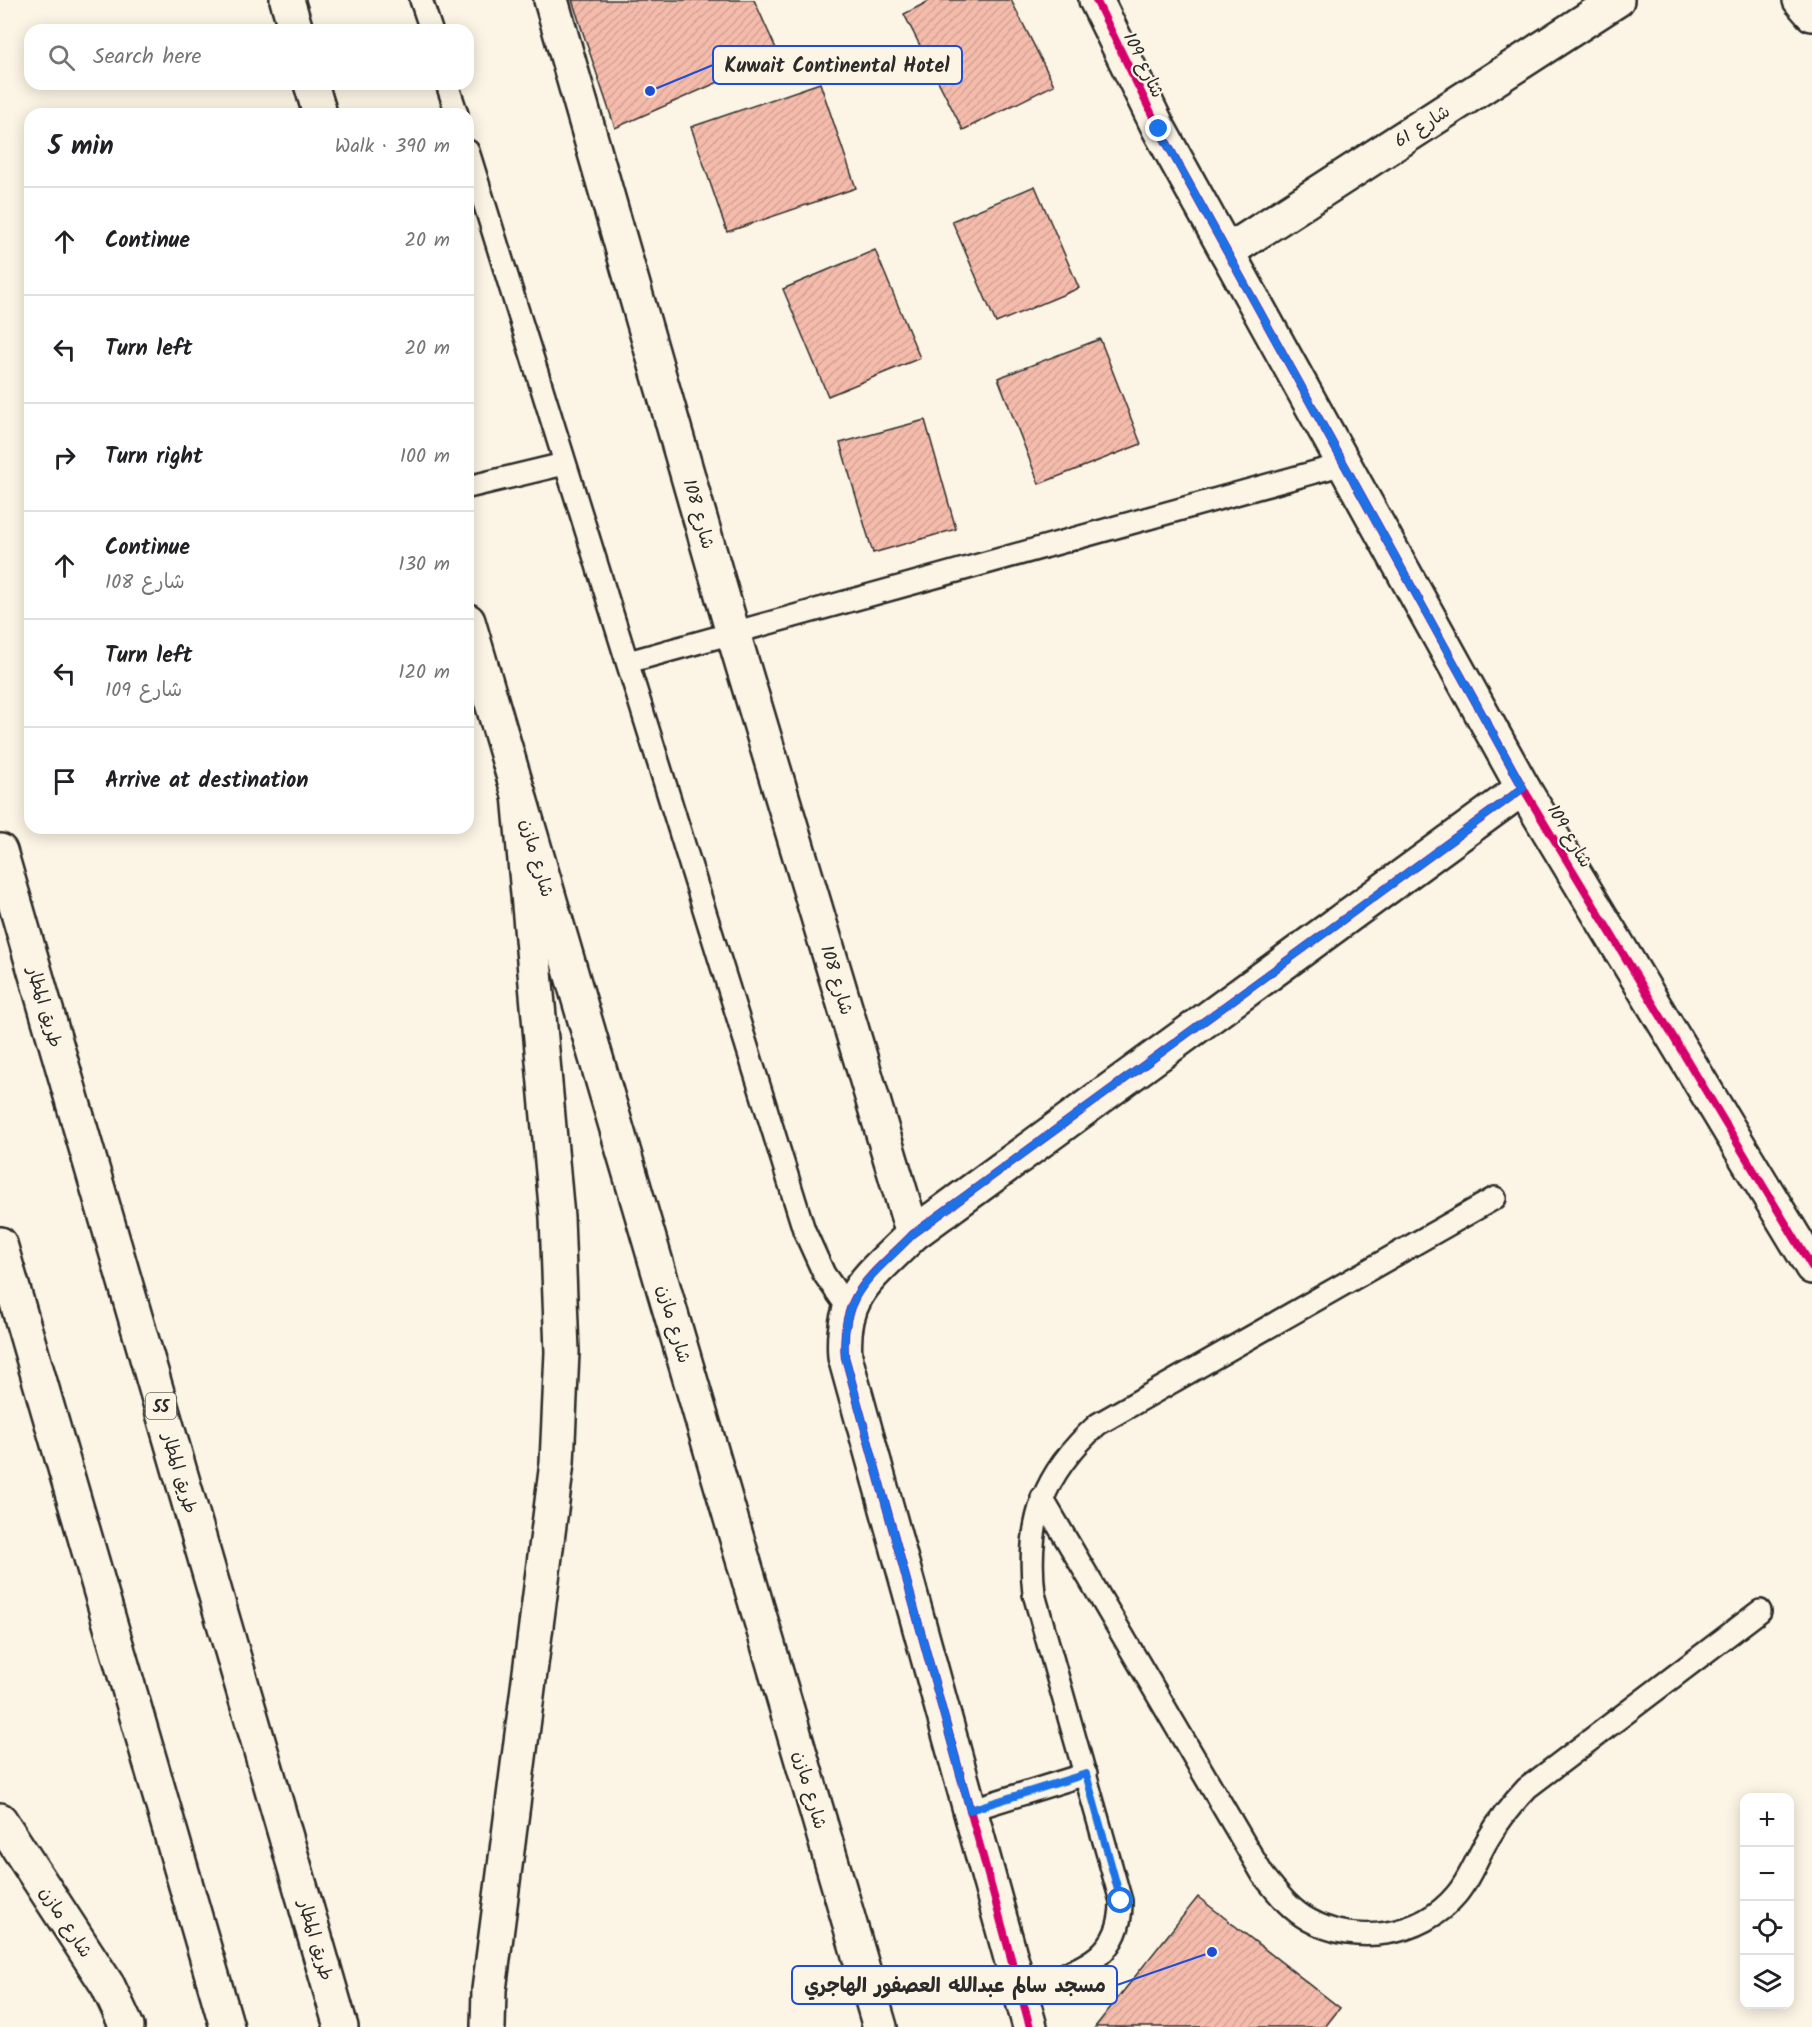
<!DOCTYPE html>
<meta charset="utf-8">
<style>
:root{--surface:#fff;--page:#f6f6f6;--text:#202124;--muted:#757577;--line:#e0e0e0}
body{margin:0;font-family:Kalam,"Playpen Sans Arabic",sans-serif;background:var(--page);color:var(--text)}
.controls{position:absolute;right:18px;bottom:18px;display:grid;overflow:hidden;border-radius:12px;box-shadow:0 3px 15px #0003}
.controls button{width:54px;height:54px;display:grid;place-items:center;padding:0;border:0;border-bottom:2px solid var(--line);background:var(--surface);color:var(--text);font:30px sans-serif}
.stop{position:absolute;width:18px;height:18px;margin:-14px;border:4px solid #1a73e8;border-radius:50%;background:#fff}
.stop.end{background:#1a73e8;border-color:#fff;box-shadow:0 2px 6px #0008}
.list{margin:0;padding:0;list-style:none}
h2{display:flex;justify-content:space-between;align-items:center;height:78px;margin:0;padding:0 24px;font-size:26px}
h2 small{font-size:20px;font-weight:400;color:var(--muted)}
.list li{display:grid;grid-template-columns:39px 1fr auto;gap:18px;align-items:center;box-sizing:border-box;height:108px;padding:0 24px;border-top:2px solid var(--line)}
.list b{display:block;font-size:22px;white-space:nowrap}
.list p{margin:0;font-size:20px;white-space:nowrap;color:var(--muted)}
.list em{font-size:20px;font-style:normal;color:var(--muted)}
.icon{flex:none;width:33px;height:33px;fill:none;stroke:currentColor;stroke-width:2;stroke-linecap:round;stroke-linejoin:round}
.map{position:relative;flex:none;width:1812px;height:2027px;overflow:hidden}
.search{position:absolute;background:var(--surface);box-shadow:0 3px 15px #0003;left:24px;top:24px;width:450px;height:66px;display:flex;align-items:center;gap:15px;box-sizing:border-box;padding:0 21px;border-radius:18px;color:var(--muted);font-size:22px}
.panel{position:absolute;background:var(--surface);box-shadow:0 3px 15px #0003;left:24px;top:108px;width:450px;height:726px;border-radius:18px}
.map>svg:first-child{display:block}
</style>
<div class="map">
<svg width="1812" height="2027" viewBox="0 0 1812 2027">
<defs>
<pattern id="building-hatch" width="6" height="6" patternUnits="userSpaceOnUse" patternTransform="scale(1.5)"><rect width="6" height="6" fill="#f5bcac"/><path d="M-1 1l2-2M0 6l6-6M5 7l2-2" fill="none" stroke="#d2a294"/></pattern>
</defs>
<rect width="100%" height="100%" fill="#fcf5e5"/>
<filter id="ink" filterUnits="userSpaceOnUse"><feTurbulence type="fractalNoise" baseFrequency=".0167" numOctaves="2"/><feDisplacementMap in="SourceGraphic" scale="12" xChannelSelector="R" yChannelSelector="G"/><feConvolveMatrix kernelMatrix="1 2 1 2 8 2 1 2 1" color-interpolation-filters="sRGB"/></filter>
<g filter="url(#ink)">
<g fill="url(#building-hatch)" stroke="#2b2b2b" stroke-width="1.5">
<path d="M 572,0 L 754,0 L 779,55 L 615,128 Z"/>
<path d="M 931,0 L 1011,0 L 1054,85 L 963,130 L 904,14 Z"/>
<path d="M 820,83 L 856,188 L 727,232 L 691,127 Z"/>
<path d="M 1035,186 L 1079,288 L 996,323 L 952,221 Z"/>
<path d="M 875,250 L 920,358 L 828,396 L 783,289 Z"/>
<path d="M 1100,339 L 1141,444 L 1039,484 L 998,378 Z"/>
<path d="M 925,420 L 956,529 L 873,553 L 840,443 Z"/>
<path d="M 1198,1897 L 1340,2008 L 1325,2027 L 1095,2027 Z"/>
</g>
<g fill="none" stroke-linecap="round" stroke-linejoin="round">
<defs>
<g id="lane">
<path d="M 421,0 L 431,30"/>
<path d="M 447,84 L 457,114"/>
<path d="M 468,151 L 804,1230 L 824,1274 L 848,1308"/>
<path d="M 468,487 L 564,464"/>
<path d="M 628,662 L 1344,464"/>
<path d="M 1042,1498 L 1263,1875 C 1277,1892 1289,1909 1309,1920 C 1355,1946 1421,1937 1456,1895 C 1470,1879 1477,1857 1488,1839 C 1499,1820 1512,1804 1527,1788 L 1760,1611"/>
<path d="M 970,1810 L 1086,1774"/>
<path d="M 1020,1991 C 1068,1971 1122,1965 1121,1901 L 1034,1594 C 1026,1521 1043,1474 1098,1424 L 1495,1198"/>
</g>
<g id="street">
<path d="M 551,0 L 733,633 L 913,1234"/>
<path d="M 1096,0 L 1159,129 L 1523,788 L 1812,1267"/>
<path d="M 1800,0 L 1812,14"/>
<path d="M 1227,252 L 1617,0"/>
<path d="M 1030,2027 L 845,1357 C 840,1292 872,1276 913,1234 L 1523,788"/>
</g>
<g id="primary">
<path d="M 287,0 L 296,30"/>
<path d="M 311,84 L 320,114"/>
<path d="M 468,621 L 880,2027"/>
<path d="M 0,1820 L 108,1986 L 127,2027"/>
</g>
<g id="highway">
<path d="M 0,851 L 341,2027"/>
<path d="M 0,1244 L 227,2027"/>
<path d="M 488,2027 L 489,1990 L 557,1463 L 562,1352 L 557,1217 L 519,794"/>
</g>
</defs>
<use href="#lane" stroke="#2b2b2b" stroke-width="26"/>
<use href="#street" stroke="#2b2b2b" stroke-width="38"/>
<use href="#primary" stroke="#2b2b2b" stroke-width="38"/>
<use href="#highway" stroke="#2b2b2b" stroke-width="38"/>
<use href="#lane" stroke="#fcf5e5" stroke-width="21"/>
<use href="#street" stroke="#fcf5e5" stroke-width="33"/>
<use href="#primary" stroke="#fcf5e5" stroke-width="33"/>
<use href="#highway" stroke="#fcf5e5" stroke-width="33"/>
<defs>
<g id="cycleway">
<path d="M 1096,0 L 1159,129 L 1523,788 L 1812,1267"/>
<path d="M 1030,2027 L 845,1357 C 840,1292 872,1276 913,1234 L 1523,788"/>
</g>
</defs>
<use href="#cycleway" stroke="#fcf5e5" stroke-width="11"/>
<use href="#cycleway" stroke="#d6006c" stroke-width="8"/>
</g>
</g>
<g fill="none" stroke-linecap="round" stroke-linejoin="round" filter="url(#ink)">
<path stroke="#1a73e8" stroke-width="8" d="M 1121,1901 L 1086,1774 L 970,1810 L 845,1357 C 840,1292 872,1277 913,1234 L 1523,788 L 1159,129"/>
</g>
<g text-anchor="middle" stroke-width="4.5" stroke-linejoin="round" paint-order="stroke">
<rect fill="#fcf5e5" stroke="#6a6863" stroke-width="1.5" x="146" y="1393" width="30" height="26" rx="4.5"/>
<g font-size="16" font-weight="bold" fill="#2b2b2b">
<text x="161" y="1412">55</text>
</g>
<g font-size="18" fill="#2b2b2b" stroke="#fcf5e5">
<text transform="translate(1144 65) rotate(64)" y="6">شارع 109</text>
<text transform="translate(1422 126) rotate(-33)" y="6">شارع 61</text>
<text transform="translate(699 514) rotate(74)" y="6">شارع 108</text>
<text transform="translate(1570 836) rotate(59)" y="6">شارع 109</text>
<text transform="translate(537 858) rotate(74)" y="6">شارع مازن</text>
<text transform="translate(837 980) rotate(73)" y="6">شارع 108</text>
<text transform="translate(45 1007) rotate(74)" y="6">طريق المطار</text>
<text transform="translate(674 1324) rotate(74)" y="6">شارع مازن</text>
<text transform="translate(180 1473) rotate(74)" y="6">طريق المطار</text>
<text transform="translate(810 1790) rotate(74)" y="6">شارع مازن</text>
<text transform="translate(66 1922) rotate(57)" y="6">شارع مازن</text>
<text transform="translate(316 1940) rotate(74)" y="6">طريق المطار</text>
</g>
</g>
<path fill="none" stroke="#1d4ed8" stroke-width="2" d="M650 91L713 65M1212 1952L1117 1985"/>
<g fill="#1d4ed8" stroke="#fcf5e5" stroke-width="2">
<circle cx="650" cy="91" r="6"/>
<circle cx="1212" cy="1952" r="6"/>
</g>
<g fill="#fcf5e5" stroke="#1d4ed8" stroke-width="2">
<rect x="713" y="46" width="249" height="38" rx="6"/>
<rect x="792" y="1966" width="325" height="38" rx="6"/>
</g>
<g font-size="20" text-anchor="middle" font-weight="bold" fill="#2b2b2b">
<text x="837" y="72">Kuwait Continental Hotel</text>
<text x="955" y="1992">مسجد سالم عبدالله العصفور الهاجري</text>
</g>
</svg>
<div class="controls">
<button>+</button>
<button>−</button>
<button><svg class="icon" aria-label="locate" viewBox="0 0 24 24"><circle cx="12" cy="12" r="6"/><path d="M12 2v4M12 18v4M2 12h4M18 12h4"/></svg></button>
<button><svg class="icon" aria-label="layers" viewBox="0 0 24 24"><path d="M12 4l9 5-9 5-9-5zM3 14l9 5 9-5"/></svg></button>
</div>
<div class="stop" style="left:1121px;top:1901px"></div>
<div class="stop end" style="left:1159px;top:129px"></div>
<div class="search"><svg class="icon" aria-label="search" viewBox="0 0 24 24"><circle cx="10" cy="10" r="6"/><path d="M15 15l6 6"/></svg>Search here</div>
<section class="panel">
<h2>5 min<small>Walk · 390 m</small></h2>
<ul class="list">
<li><svg class="icon" aria-label="ahead" viewBox="0 0 24 24"><path d="M12 20V5M6 11l6-6 6 6"/></svg><div><b>Continue</b></div><em>20 m</em></li>
<li><svg class="icon" aria-label="left" viewBox="0 0 24 24"><path d="M17 20v-9H6M10 6l-5 5 5 5"/></svg><div><b>Turn left</b></div><em>20 m</em></li>
<li><svg class="icon" aria-label="right" viewBox="0 0 24 24"><path d="M7 20v-9h11M14 6l5 5-5 5"/></svg><div><b>Turn right</b></div><em>100 m</em></li>
<li><svg class="icon" aria-label="ahead" viewBox="0 0 24 24"><path d="M12 20V5M6 11l6-6 6 6"/></svg><div><b>Continue</b><p>شارع 108</p></div><em>130 m</em></li>
<li><svg class="icon" aria-label="left" viewBox="0 0 24 24"><path d="M17 20v-9H6M10 6l-5 5 5 5"/></svg><div><b>Turn left</b><p>شارع 109</p></div><em>120 m</em></li>
<li><svg class="icon" aria-label="arrive" viewBox="0 0 24 24"><path d="M6 21V4h12l-3 4 3 4H6"/></svg><div><b>Arrive at destination</b></div></li>
</ul>
</section>
</div>
